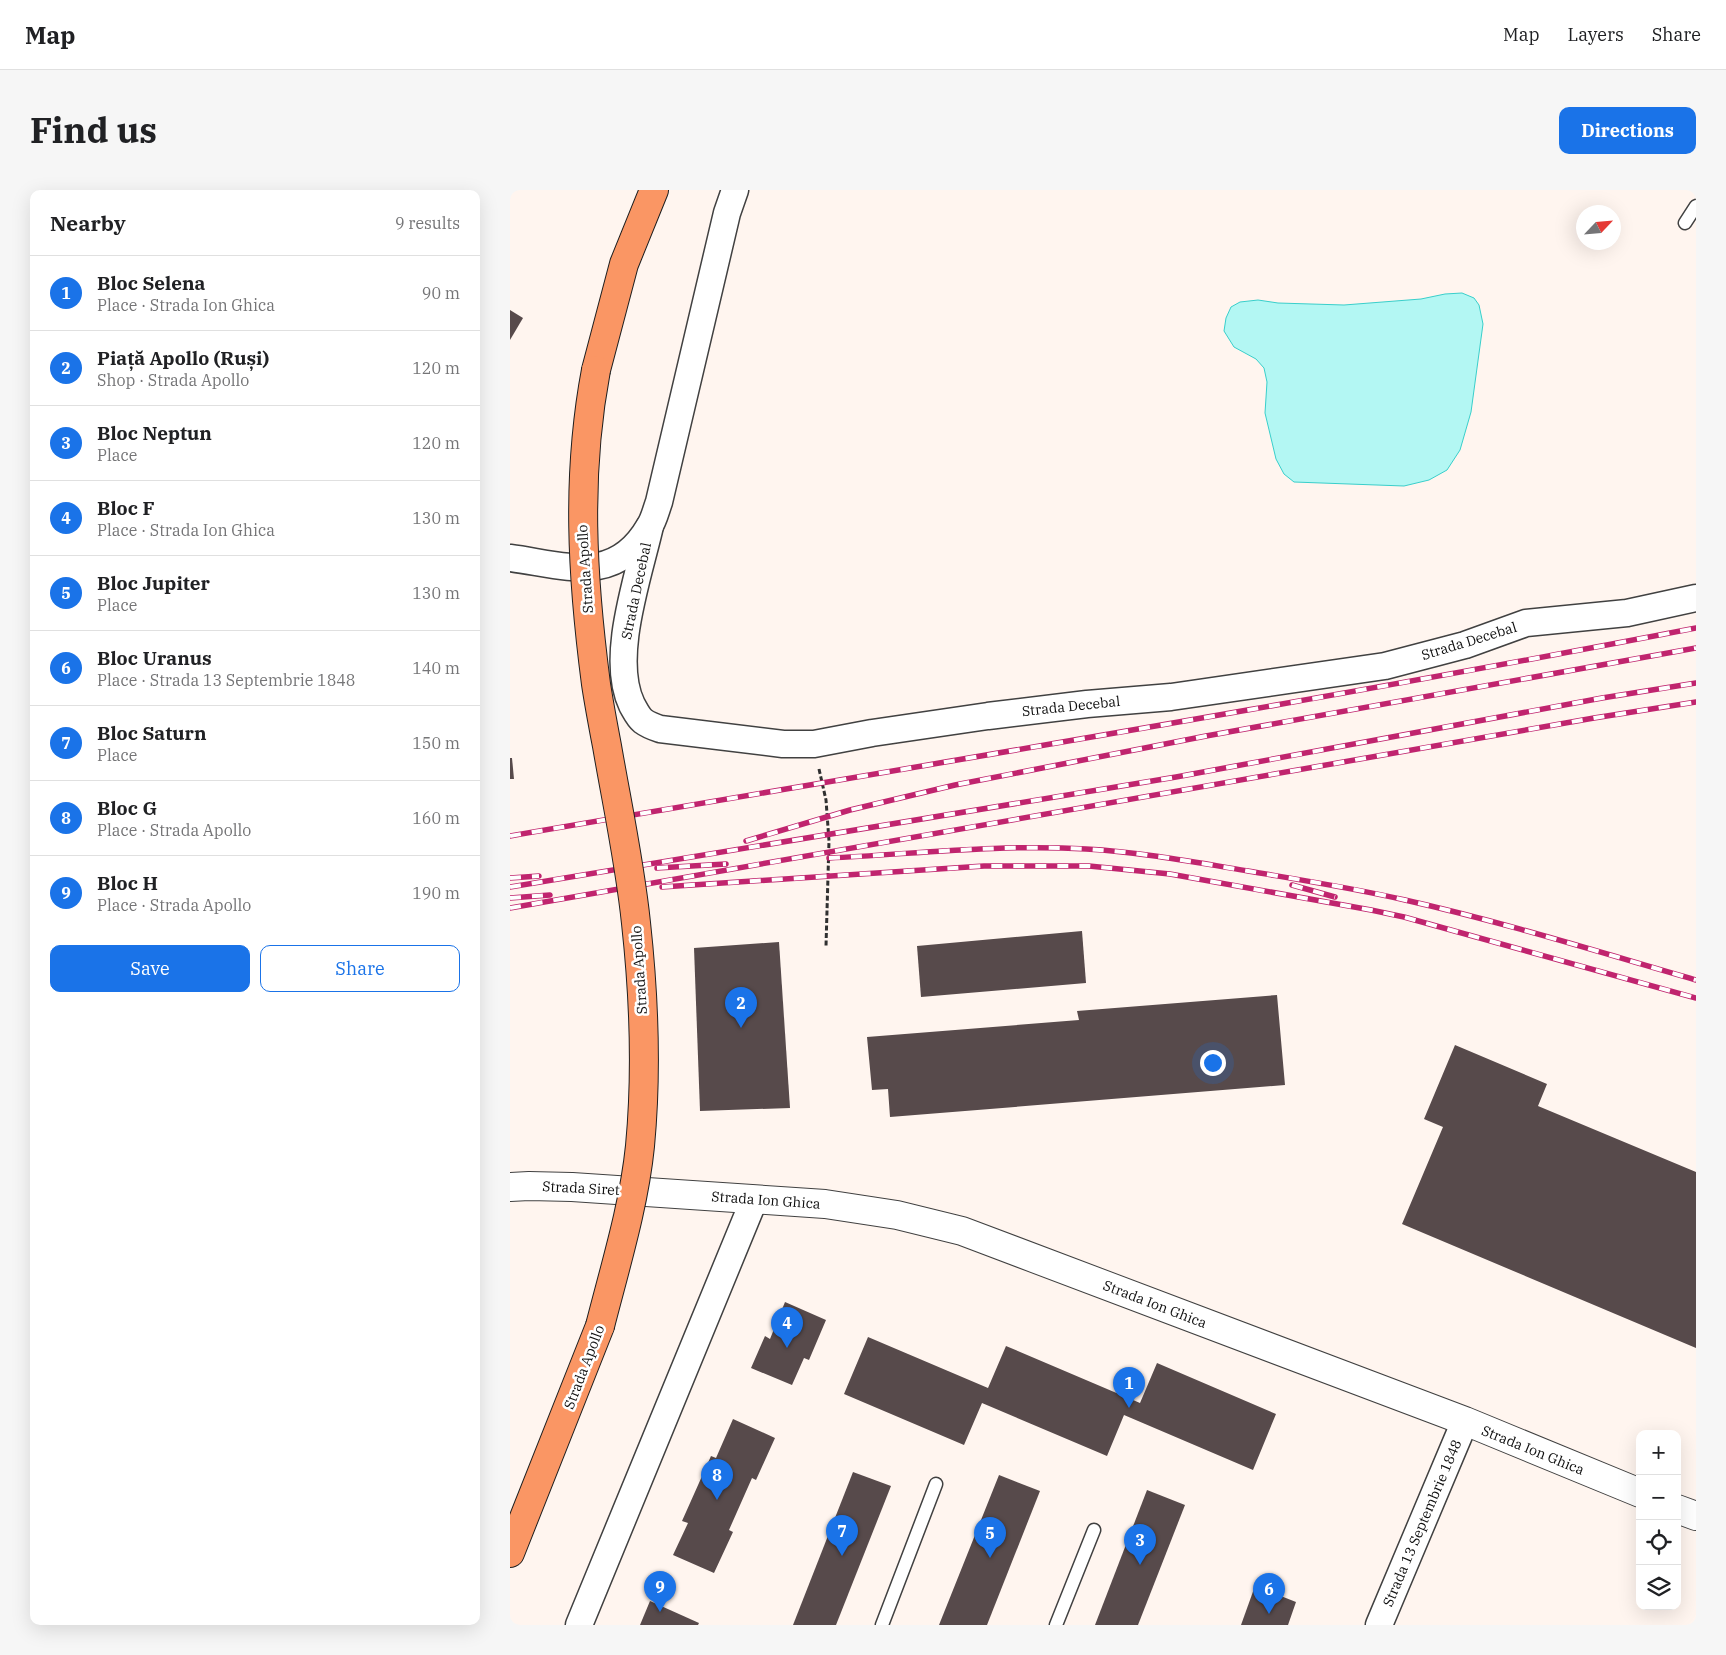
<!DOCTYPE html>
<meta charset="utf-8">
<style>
:root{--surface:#fff;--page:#f6f6f6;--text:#202124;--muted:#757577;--line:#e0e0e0;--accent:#1a73e8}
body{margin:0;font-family:"IBM Plex Serif",serif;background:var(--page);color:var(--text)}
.controls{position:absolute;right:15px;bottom:15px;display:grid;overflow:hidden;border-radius:10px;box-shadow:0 5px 20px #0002}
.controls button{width:45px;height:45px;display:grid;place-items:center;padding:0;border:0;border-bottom:1px solid var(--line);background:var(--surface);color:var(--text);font:25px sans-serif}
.compass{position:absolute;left:1066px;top:15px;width:45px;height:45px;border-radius:50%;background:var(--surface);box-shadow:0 5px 20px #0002;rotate:64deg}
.you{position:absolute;left:702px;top:872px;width:18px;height:18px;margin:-12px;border:4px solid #fff;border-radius:50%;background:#1a73e8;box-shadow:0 0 0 8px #1a73e833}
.badge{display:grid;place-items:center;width:32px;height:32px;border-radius:50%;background:var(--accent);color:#fff;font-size:16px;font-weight:700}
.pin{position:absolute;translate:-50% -41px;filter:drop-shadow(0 1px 2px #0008)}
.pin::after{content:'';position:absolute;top:26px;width:18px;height:15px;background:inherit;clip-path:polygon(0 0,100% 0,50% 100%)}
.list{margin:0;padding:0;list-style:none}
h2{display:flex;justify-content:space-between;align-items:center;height:65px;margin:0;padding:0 20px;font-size:21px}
h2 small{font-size:16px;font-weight:400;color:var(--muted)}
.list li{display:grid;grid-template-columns:32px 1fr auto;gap:15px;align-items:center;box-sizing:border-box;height:75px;padding:0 20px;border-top:1px solid var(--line)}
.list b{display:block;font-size:19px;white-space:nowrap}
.list p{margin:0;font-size:16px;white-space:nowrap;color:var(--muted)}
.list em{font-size:16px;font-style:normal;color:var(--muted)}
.actions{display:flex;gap:10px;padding:15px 20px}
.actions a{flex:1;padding:11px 0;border:1px solid var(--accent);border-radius:10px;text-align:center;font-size:18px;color:var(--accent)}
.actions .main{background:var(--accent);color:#fff}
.icon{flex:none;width:28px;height:28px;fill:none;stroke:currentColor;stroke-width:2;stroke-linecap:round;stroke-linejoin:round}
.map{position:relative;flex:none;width:1186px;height:1435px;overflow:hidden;border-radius:10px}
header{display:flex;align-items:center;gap:30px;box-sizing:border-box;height:70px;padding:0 25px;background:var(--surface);border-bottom:1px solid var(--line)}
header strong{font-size:24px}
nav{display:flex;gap:28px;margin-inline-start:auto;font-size:18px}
.intro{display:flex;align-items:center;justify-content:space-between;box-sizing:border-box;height:120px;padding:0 30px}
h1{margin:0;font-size:35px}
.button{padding:12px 22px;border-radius:10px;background:var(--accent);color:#fff;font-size:18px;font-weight:700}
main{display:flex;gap:30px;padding:0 30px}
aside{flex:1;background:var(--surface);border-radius:10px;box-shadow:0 5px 20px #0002}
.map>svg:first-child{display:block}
</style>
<header>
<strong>Map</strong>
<nav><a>Map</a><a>Layers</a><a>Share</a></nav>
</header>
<div class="intro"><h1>Find us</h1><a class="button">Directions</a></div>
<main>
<aside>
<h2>Nearby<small>9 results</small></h2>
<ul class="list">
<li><span class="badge">1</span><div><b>Bloc Selena</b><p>Place · Strada Ion Ghica</p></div><em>90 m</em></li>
<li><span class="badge">2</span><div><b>Piață Apollo (Ruși)</b><p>Shop · Strada Apollo</p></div><em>120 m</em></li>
<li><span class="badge">3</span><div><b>Bloc Neptun</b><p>Place</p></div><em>120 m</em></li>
<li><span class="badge">4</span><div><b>Bloc F</b><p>Place · Strada Ion Ghica</p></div><em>130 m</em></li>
<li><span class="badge">5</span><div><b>Bloc Jupiter</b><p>Place</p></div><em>130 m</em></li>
<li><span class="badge">6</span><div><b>Bloc Uranus</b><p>Place · Strada 13 Septembrie 1848</p></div><em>140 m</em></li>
<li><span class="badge">7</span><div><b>Bloc Saturn</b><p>Place</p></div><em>150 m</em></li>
<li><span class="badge">8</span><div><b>Bloc G</b><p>Place · Strada Apollo</p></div><em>160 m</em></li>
<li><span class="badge">9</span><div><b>Bloc H</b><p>Place · Strada Apollo</p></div><em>190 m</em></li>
</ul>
<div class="actions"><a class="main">Save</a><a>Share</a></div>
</aside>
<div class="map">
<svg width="1186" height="1435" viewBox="0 0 1186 1435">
<rect width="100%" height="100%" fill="#fff5ef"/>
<path fill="#b3f7f3" stroke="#39cfcb" d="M 952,103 L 964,108 L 969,115 L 973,134 L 961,222 L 950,260 L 937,280 L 919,290 L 894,296 L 784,292 L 774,284 L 766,269 L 755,223 L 757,192 L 754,178 L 746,169 L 724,157 L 714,141 L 716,128 L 721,117 L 730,112 L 748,110 L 768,113 L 834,115 L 911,109 L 935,104 Z"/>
<g fill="#574a4b">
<path d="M 0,120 L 13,128 L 0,150 Z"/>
<path d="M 0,568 L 2,568 L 4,589 L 0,589 Z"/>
<path d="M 572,741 L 576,793 L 411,807 L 407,756 Z"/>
<path d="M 269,752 L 280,918 L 190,921 L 184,758 Z"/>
<path d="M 767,805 L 775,895 L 380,927 L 378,899 L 362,900 L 357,847 L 569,830 L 567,821 Z"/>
<path d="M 945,855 L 1037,894 L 1028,916 L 1186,982 L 1186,1158 L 892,1034 L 933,937 L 914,929 Z"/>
<path d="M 275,1112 L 316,1130 L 299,1170 L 294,1168 L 282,1195 L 241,1178 L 255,1146 L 260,1149 Z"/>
<path d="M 358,1147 L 478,1198 L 496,1156 L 630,1213 L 647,1173 L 766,1224 L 743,1280 L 614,1225 L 597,1266 L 472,1213 L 454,1255 L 334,1204 Z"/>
<path d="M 223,1229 L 265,1248 L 246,1290 L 242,1288 L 219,1340 L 223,1342 L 204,1383 L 163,1365 L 178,1333 L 172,1331 L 201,1266 L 206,1268 Z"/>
<path d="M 343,1282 L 381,1296 L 326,1435 L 283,1435 Z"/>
<path d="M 489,1285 L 530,1301 L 477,1435 L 429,1435 Z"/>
<path d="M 637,1300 L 675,1315 L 628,1435 L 585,1435 Z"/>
<path d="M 745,1396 L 786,1412 L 778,1435 L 731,1435 Z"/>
<path d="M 140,1411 L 189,1433 L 188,1435 L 130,1435 Z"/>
</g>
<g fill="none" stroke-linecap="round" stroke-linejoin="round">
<defs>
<g id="service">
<path d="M 1175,33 L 1186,16"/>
<path d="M 372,1435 L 426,1294"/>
<path d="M 546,1435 L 584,1340"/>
</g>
<g id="minor">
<path d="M 140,336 C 129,385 99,468 122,515 C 125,520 128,527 133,531 C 137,534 144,537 150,539 L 273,554 L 304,554 L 362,543 L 478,526 L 577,514 L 661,507 L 875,476 L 955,455 L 1016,433 L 1117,423 L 1186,408"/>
<path d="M 0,368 C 54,375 105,396 139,337 C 144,330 146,320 149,312 L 217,23 L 225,0"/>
<path d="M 69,1435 L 244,1010"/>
<path d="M 869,1435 L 955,1231"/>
</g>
<g id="tertiary">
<path d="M 0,997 L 19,996 L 62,997 L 315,1014 L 387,1025 L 452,1041 L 955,1231 L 1130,1303"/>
<path d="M 1167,1319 L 1186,1326"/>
</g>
<g id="primary">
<path d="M 86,180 L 114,74 L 144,0"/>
<path d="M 0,1363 L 90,1136"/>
</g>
</defs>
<use href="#service" stroke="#414141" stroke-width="15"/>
<use href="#minor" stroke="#414141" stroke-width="29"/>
<use href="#tertiary" stroke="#414141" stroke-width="30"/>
<use href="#primary" stroke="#1f1f1f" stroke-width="30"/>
<path stroke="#303030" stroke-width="3" stroke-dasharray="5 2.5" stroke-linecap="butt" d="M 309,579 L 316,610 L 319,651 L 316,756"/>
<use href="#service" stroke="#fff" stroke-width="12"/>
<use href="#minor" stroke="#fff" stroke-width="26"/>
<use href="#tertiary" stroke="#fff" stroke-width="28"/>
<use href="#primary" stroke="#fa9664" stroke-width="28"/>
<defs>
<g id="rail">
<path d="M 0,646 C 396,578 792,514 1186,438"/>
<path d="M 236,651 L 340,620 L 445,595 L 696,546 L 1186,458"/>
<path d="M 319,668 C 404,664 490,654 576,659 C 630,662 684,672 738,681 C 791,690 843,698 895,710 C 993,732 1089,762 1186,790"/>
<path d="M 147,678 L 216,674"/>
<path d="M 0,688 L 29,686"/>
<path d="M 782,695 L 825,707"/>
<path d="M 0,697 L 666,587 L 1092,508 L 1186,493"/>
<path d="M 152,697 L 474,676 L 579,676 L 660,684 L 861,720 L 894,727 L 1186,808"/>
<path d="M 0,708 L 40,705"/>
<path d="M 0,718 L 1084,528 L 1186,512"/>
</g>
</defs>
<use href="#rail" stroke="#c0246e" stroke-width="5.5"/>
<use href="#rail" stroke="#fff" stroke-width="4" stroke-dasharray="11" stroke-linecap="butt"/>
<defs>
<path id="primary-bridge" d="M 86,180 C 66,286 72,387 86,494 C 89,514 93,535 97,556 C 107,614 120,674 126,733 C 134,806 137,882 130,956 C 124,1016 105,1077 90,1136"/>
</defs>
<use href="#primary-bridge" stroke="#1f1f1f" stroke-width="30" stroke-linecap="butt"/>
<use href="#primary-bridge" stroke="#fa9664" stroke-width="28"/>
</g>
<g text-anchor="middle" stroke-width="5" stroke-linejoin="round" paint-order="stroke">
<g font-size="14" fill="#0e0e0e" stroke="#fff">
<text transform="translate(75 379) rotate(-94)" y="5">Strada Apollo</text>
<text transform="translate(126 401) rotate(-78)" y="5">Strada Decebal</text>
<text transform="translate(959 451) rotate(-17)" y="5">Strada Decebal</text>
<text transform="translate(561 516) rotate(-6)" y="5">Strada Decebal</text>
<text transform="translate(129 780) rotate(-94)" y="5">Strada Apollo</text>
<text transform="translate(71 998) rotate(3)" y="5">Strada Siret</text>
<text transform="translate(256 1010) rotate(4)" y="5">Strada Ion Ghica</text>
<text transform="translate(645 1114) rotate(21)" y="5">Strada Ion Ghica</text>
<text transform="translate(74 1177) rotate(-69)" y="5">Strada Apollo</text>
<text transform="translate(1023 1260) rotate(22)" y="5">Strada Ion Ghica</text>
<text transform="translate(912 1333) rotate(-67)" y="5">Strada 13 Septembrie 1848</text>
</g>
</g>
</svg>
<div class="controls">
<button>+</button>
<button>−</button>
<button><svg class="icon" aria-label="locate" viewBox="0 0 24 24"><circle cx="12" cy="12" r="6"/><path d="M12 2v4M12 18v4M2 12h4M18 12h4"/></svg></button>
<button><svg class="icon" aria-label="layers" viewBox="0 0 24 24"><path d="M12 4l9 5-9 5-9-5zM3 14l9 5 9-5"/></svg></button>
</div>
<svg class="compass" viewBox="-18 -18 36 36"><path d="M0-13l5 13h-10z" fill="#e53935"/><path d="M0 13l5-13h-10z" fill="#757577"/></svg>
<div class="you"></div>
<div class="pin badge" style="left:619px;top:1218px">1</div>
<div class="pin badge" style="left:231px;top:838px">2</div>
<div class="pin badge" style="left:630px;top:1375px">3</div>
<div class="pin badge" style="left:277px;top:1158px">4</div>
<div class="pin badge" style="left:480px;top:1368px">5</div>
<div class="pin badge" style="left:759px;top:1424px">6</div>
<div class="pin badge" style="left:332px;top:1366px">7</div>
<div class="pin badge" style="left:207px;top:1310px">8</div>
<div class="pin badge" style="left:150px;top:1422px">9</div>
</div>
</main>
